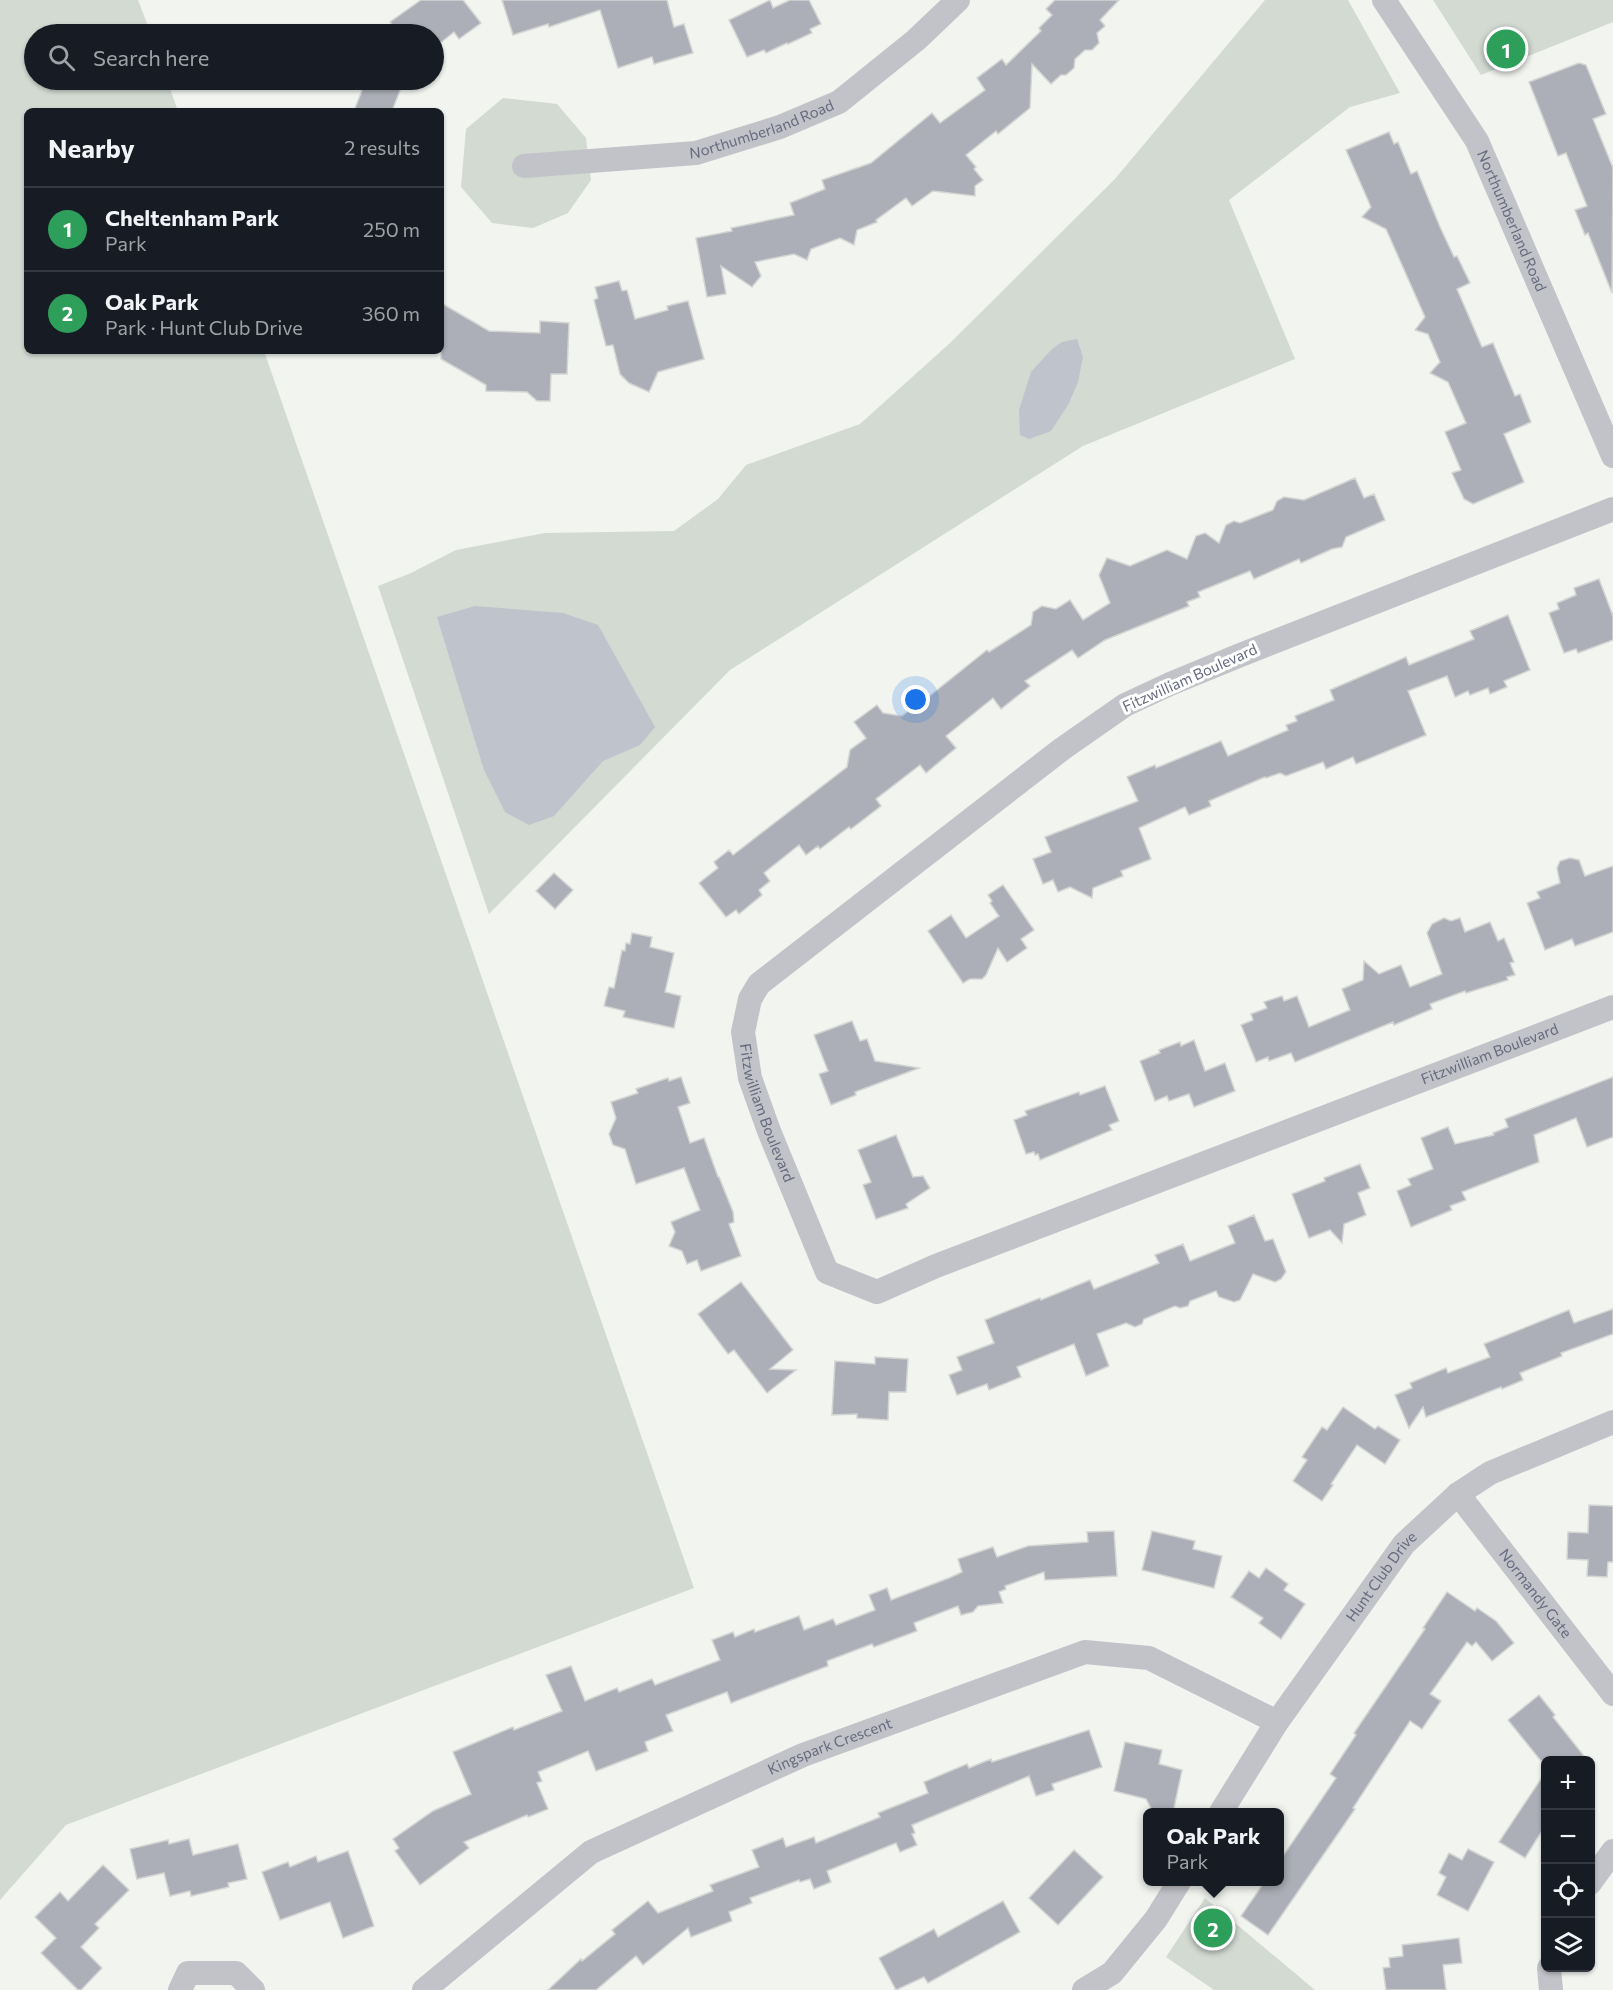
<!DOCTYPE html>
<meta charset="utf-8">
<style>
:root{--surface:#171b24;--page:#242831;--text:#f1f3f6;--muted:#9ea1a6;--line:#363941;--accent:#8c9099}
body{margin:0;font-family:Commissioner,sans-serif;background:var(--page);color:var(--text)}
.controls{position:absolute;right:18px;bottom:18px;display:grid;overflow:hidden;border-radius:9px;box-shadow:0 2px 4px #0004}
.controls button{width:54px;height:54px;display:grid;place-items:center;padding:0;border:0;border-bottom:2px solid var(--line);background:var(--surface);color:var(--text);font:30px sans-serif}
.you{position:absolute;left:916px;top:700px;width:21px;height:21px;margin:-15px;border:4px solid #fff;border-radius:50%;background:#1a73e8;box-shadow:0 0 0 9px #1a73e833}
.badge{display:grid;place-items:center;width:39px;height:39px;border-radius:50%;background:var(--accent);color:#fff;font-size:20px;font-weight:700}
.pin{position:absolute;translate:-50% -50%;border:3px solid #fff;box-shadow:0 2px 6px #0006}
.popup{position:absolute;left:1143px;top:1808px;width:141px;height:78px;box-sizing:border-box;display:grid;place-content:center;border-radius:9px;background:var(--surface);filter:drop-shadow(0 2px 4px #0005);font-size:20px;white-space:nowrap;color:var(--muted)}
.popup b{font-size:22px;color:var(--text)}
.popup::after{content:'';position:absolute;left:50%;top:100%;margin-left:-12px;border:12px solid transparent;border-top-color:var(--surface)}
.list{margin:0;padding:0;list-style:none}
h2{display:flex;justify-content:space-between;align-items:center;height:78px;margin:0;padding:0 24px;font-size:26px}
h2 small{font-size:20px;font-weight:400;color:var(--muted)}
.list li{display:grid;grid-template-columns:39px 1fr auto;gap:18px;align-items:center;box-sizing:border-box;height:84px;padding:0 24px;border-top:2px solid var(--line)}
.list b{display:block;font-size:22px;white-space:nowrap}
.list p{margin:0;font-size:20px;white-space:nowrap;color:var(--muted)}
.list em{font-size:20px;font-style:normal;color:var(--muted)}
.icon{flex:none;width:33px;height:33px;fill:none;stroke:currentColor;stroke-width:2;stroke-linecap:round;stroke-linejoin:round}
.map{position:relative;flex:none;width:1613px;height:1990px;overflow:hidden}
.search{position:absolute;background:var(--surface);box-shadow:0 2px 4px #0004;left:24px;top:24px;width:420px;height:66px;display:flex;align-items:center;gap:15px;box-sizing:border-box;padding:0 21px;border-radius:33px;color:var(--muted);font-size:22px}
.panel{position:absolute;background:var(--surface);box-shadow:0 2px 4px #0004;left:24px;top:108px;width:420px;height:246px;border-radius:9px}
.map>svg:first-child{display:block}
</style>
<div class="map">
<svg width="1613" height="1990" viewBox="0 0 1613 1990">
<rect width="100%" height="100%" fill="#f2f4f0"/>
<g fill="#d2dad2">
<path d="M 0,0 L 138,0 L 151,34 L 34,34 L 34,80 L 167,80 L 178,111 L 27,111 L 27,351 L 264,351 L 694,1588 L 66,1825 L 0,1900 Z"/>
<path d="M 1265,0 L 1348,0 L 1400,93 L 1350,107 L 1229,200 L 1295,359 L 1083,446 L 730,670 L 489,914 L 378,586 L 411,573 L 456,550 L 545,533 L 674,531 L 718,499 L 746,465 L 860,424 L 950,343 L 1114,180 Z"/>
<path d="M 1433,0 L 1613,0 L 1613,22 L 1481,75 Z"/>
<path d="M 503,98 L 557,104 L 586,138 L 591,180 L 568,213 L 533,228 L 492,223 L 461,187 L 466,129 Z"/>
<path d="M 1205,1898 L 1315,1990 L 1214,1990 L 1166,1957 Z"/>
</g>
<g fill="#bfc3cb">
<path d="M 1077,339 L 1083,357 L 1078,382 L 1069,403 L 1051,431 L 1029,439 L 1020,435 L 1019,410 L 1031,372 L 1052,349 L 1062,342 Z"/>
<path d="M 475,606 L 563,613 L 598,625 L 655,727 L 640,745 L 603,761 L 554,816 L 529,825 L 505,812 L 484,770 L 437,617 Z"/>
</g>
<g fill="#acafb7" stroke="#d4d5d3" stroke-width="1.5">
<path d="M 421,0 L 463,0 L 481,23 L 459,39 L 454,32 L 434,48 L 434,34 L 399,34 L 390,22 Z"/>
<path d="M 502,0 L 667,0 L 674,27 L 684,24 L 693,53 L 654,64 L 652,57 L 618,68 L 600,10 L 549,27 L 548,24 L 513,35 Z"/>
<path d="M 770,0 L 773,8 L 790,0 L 809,0 L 821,24 L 810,29 L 812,33 L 788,44 L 787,43 L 766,53 L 764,50 L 747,57 L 729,20 Z"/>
<path d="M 1055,0 L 1119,0 L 1100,20 L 1105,26 L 1097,33 L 1099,43 L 1092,50 L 1085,50 L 1075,59 L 1074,68 L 1066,75 L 1061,75 L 1051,84 L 1032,64 L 1030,108 L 998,134 L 996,131 L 966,155 L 976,167 L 974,169 L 983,180 L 975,186 L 975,196 L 933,191 L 912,206 L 906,198 L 876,220 L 877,222 L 857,230 L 854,245 L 840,238 L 811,249 L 807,260 L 794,254 L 755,262 L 761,276 L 752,287 L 721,266 L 726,294 L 707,297 L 696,238 L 732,231 L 731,228 L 794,215 L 790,203 L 825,189 L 822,180 L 871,163 L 932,113 L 940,123 L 985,90 L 977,78 L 1002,59 L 1006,65 L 1041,31 L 1039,28 L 1052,15 L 1046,9 Z"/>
<path d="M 1579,63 L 1586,65 L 1606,114 L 1593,119 L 1613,168 L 1612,293 L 1588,233 L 1585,235 L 1575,210 L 1587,206 L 1566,153 L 1558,156 L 1529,82 Z"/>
<path d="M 366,80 L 404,80 L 392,111 L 354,111 Z"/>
<path d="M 1389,132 L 1394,144 L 1398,142 L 1411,174 L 1417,171 L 1440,227 L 1454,257 L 1457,256 L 1470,283 L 1457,289 L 1482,347 L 1493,343 L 1515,396 L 1520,394 L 1531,422 L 1504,434 L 1524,482 L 1473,504 L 1464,499 L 1452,473 L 1461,470 L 1445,432 L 1466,423 L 1448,382 L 1430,373 L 1440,362 L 1428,334 L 1415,330 L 1425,317 L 1386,229 L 1362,217 L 1371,207 L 1346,150 Z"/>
<path d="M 619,281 L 622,291 L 627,290 L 635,319 L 668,310 L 667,306 L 688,301 L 704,359 L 658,372 L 649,392 L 629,383 L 620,374 L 613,345 L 606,346 L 594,300 L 598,298 L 595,287 Z"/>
<path d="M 441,303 L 489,331 L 540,333 L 540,321 L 569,323 L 567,374 L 551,374 L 550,401 L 537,401 L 527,392 L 486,391 L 486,385 L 441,359 Z"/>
<path d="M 1355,478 L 1364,498 L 1374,494 L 1385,520 L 1346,537 L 1342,547 L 1332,549 L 1301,563 L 1299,559 L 1254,579 L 1250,571 L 1198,592 L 1200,597 L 1187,602 L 1189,606 L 1105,640 L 1078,658 L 1072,650 L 1025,681 L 1030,686 L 1001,709 L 993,698 L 946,736 L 956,748 L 926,773 L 920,765 L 876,799 L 881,806 L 851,829 L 849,827 L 820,849 L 818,846 L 806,855 L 799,845 L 764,873 L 770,881 L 759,890 L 762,895 L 739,914 L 736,910 L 726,917 L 699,883 L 718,868 L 714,862 L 729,850 L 733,855 L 847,767 L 850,750 L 866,738 L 854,722 L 877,705 L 883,713 L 902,716 L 911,709 L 912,710 L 987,650 L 989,652 L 1031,625 L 1033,612 L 1042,606 L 1056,609 L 1070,600 L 1083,620 L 1110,603 L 1099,575 L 1107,558 L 1130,566 L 1167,550 L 1187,559 L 1196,536 L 1205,533 L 1219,543 L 1226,525 L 1234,521 L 1240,523 L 1273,510 L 1277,501 L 1284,497 L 1304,500 Z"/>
<path d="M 1599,579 L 1613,616 L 1613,640 L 1578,653 L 1576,649 L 1564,653 L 1549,613 L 1559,609 L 1557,603 L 1576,595 L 1574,588 Z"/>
<path d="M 1508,615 L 1530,670 L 1504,681 L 1507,687 L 1490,694 L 1488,688 L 1470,695 L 1468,691 L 1455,697 L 1447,676 L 1408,691 L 1426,735 L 1356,764 L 1353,757 L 1326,769 L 1323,762 L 1286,776 L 1280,773 L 1266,778 L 1265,777 L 1209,801 L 1211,806 L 1189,815 L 1185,807 L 1139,828 L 1151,859 L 1121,871 L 1123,876 L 1093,888 L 1092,898 L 1070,887 L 1058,892 L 1053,880 L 1043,884 L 1033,859 L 1051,852 L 1045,837 L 1138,801 L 1127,777 L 1155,765 L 1156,768 L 1221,741 L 1228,756 L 1288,730 L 1286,725 L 1297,721 L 1295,716 L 1334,700 L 1330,690 L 1406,657 L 1409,665 L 1474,639 L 1470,631 Z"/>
<path d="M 1570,858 L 1579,860 L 1585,876 L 1613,866 L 1613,932 L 1575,946 L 1572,939 L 1545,950 L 1527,903 L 1540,898 L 1537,892 L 1560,883 L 1557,868 L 1560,861 Z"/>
<path d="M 554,873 L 573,890 L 555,909 L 536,891 Z"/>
<path d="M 1003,885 L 1034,930 L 1021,939 L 1027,948 L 1007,962 L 998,948 L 986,975 L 982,979 L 970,979 L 963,983 L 928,931 L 951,915 L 966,938 L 999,916 L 990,903 L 992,901 L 988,895 Z"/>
<path d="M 1444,918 L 1451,921 L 1460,918 L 1465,932 L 1490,922 L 1498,941 L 1504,938 L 1514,962 L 1510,963 L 1515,975 L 1507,977 L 1508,980 L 1466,993 L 1465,991 L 1430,1004 L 1432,1009 L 1394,1025 L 1393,1022 L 1295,1062 L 1291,1053 L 1269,1061 L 1268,1057 L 1256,1062 L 1241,1025 L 1253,1020 L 1251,1014 L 1267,1008 L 1264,1002 L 1282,996 L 1284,1001 L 1297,996 L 1309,1027 L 1350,1010 L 1342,989 L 1363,980 L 1364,961 L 1379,974 L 1401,965 L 1410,987 L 1442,974 L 1427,933 L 1432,924 Z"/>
<path d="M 632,933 L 652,937 L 650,947 L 674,953 L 665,992 L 681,996 L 674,1028 L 623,1017 L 625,1011 L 604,1006 L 609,987 L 614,988 L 622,950 L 625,951 L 626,943 L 630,944 Z"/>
<path d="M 852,1021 L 860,1041 L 867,1039 L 875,1061 L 919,1068 L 855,1092 L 856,1095 L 831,1105 L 819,1074 L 828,1071 L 814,1035 Z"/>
<path d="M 1194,1040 L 1205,1071 L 1225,1063 L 1235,1091 L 1194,1107 L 1189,1094 L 1169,1101 L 1167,1096 L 1155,1101 L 1140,1061 L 1160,1053 L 1159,1050 L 1180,1042 L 1181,1046 Z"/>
<path d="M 681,1077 L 690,1103 L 678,1107 L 690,1143 L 704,1138 L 718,1177 L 719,1177 L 733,1212 L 734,1222 L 729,1224 L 741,1256 L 701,1271 L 697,1260 L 687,1264 L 682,1251 L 669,1246 L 675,1232 L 671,1222 L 700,1210 L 684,1168 L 636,1184 L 625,1149 L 613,1145 L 609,1134 L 616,1118 L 611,1102 L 638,1093 L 636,1089 L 668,1078 L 669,1081 Z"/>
<path d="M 1613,1077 L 1613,1137 L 1587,1147 L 1576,1118 L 1534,1135 L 1539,1162 L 1462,1192 L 1466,1200 L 1450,1206 L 1452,1210 L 1411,1227 L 1397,1191 L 1411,1185 L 1408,1179 L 1433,1169 L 1421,1138 L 1448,1127 L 1455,1144 L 1494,1135 L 1493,1133 L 1508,1127 L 1505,1119 Z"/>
<path d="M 1105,1086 L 1119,1121 L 1109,1125 L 1112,1130 L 1040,1160 L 1038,1154 L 1035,1155 L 1034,1152 L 1026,1154 L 1014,1120 L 1027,1115 L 1025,1111 L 1079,1092 L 1080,1095 Z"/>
<path d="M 896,1135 L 913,1177 L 923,1176 L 930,1188 L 906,1204 L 908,1208 L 876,1219 L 863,1185 L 871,1182 L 858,1150 Z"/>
<path d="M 1360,1164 L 1370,1188 L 1358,1193 L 1366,1215 L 1344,1224 L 1342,1243 L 1330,1230 L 1309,1238 L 1292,1194 L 1325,1181 L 1324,1178 Z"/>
<path d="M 1254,1215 L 1265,1241 L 1273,1239 L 1286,1272 L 1281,1279 L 1275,1282 L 1253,1274 L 1240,1300 L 1234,1302 L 1219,1297 L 1216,1291 L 1190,1301 L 1188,1306 L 1180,1308 L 1175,1306 L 1144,1319 L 1142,1324 L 1135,1327 L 1126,1323 L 1097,1334 L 1109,1366 L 1086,1376 L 1074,1344 L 1017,1367 L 1021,1377 L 989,1390 L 987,1384 L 957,1395 L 949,1375 L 962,1370 L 957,1357 L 994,1343 L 985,1320 L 1040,1298 L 1041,1300 L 1090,1280 L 1094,1289 L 1159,1263 L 1155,1255 L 1183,1244 L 1190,1261 L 1235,1243 L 1228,1226 Z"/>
<path d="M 741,1282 L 793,1350 L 770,1369 L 796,1370 L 767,1393 L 734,1350 L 728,1354 L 698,1314 Z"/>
<path d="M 1613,1309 L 1613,1334 L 1561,1353 L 1562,1356 L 1520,1373 L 1523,1380 L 1502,1389 L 1501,1387 L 1426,1417 L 1423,1407 L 1409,1428 L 1395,1395 L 1412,1388 L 1410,1383 L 1446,1368 L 1448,1373 L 1490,1357 L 1484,1344 L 1569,1310 L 1574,1323 Z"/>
<path d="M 875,1357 L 908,1359 L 906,1392 L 889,1392 L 888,1420 L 857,1418 L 857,1414 L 832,1415 L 835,1361 L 875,1364 Z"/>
<path d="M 1343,1407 L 1375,1429 L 1378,1426 L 1400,1440 L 1385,1464 L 1357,1445 L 1331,1484 L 1333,1485 L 1322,1501 L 1293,1481 L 1307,1460 L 1302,1457 L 1322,1427 L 1327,1430 Z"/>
<path d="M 1589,1505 L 1613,1506 L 1613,1562 L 1608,1562 L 1607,1577 L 1587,1576 L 1588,1560 L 1567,1559 L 1568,1532 L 1588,1533 Z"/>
<path d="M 1114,1531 L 1117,1576 L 1045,1580 L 1044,1572 L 1005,1586 L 1006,1589 L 999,1592 L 1003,1603 L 978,1606 L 973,1612 L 961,1615 L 958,1606 L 914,1623 L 917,1631 L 874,1647 L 872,1644 L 827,1661 L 828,1666 L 731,1703 L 727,1692 L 666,1715 L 673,1731 L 645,1742 L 648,1751 L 596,1771 L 588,1751 L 538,1772 L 542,1781 L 537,1783 L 548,1809 L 528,1817 L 527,1815 L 464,1842 L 469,1848 L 420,1885 L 395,1851 L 399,1848 L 393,1839 L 433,1811 L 471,1794 L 453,1752 L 513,1727 L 514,1730 L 562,1711 L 546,1675 L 571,1666 L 585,1701 L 617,1688 L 619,1692 L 652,1679 L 655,1685 L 720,1660 L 712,1640 L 733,1632 L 735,1637 L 754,1629 L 755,1632 L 799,1616 L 804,1630 L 833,1619 L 836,1625 L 875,1610 L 869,1595 L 887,1588 L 891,1600 L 949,1578 L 962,1572 L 958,1559 L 993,1547 L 997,1557 L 1028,1546 L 1088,1542 L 1087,1532 Z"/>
<path d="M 1152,1531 L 1195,1541 L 1193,1549 L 1222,1556 L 1214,1588 L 1142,1570 Z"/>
<path d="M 1266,1568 L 1288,1584 L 1284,1590 L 1305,1604 L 1281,1639 L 1259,1623 L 1263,1618 L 1231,1597 L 1249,1571 L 1259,1578 Z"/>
<path d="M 1447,1592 L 1475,1611 L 1477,1608 L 1496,1621 L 1514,1643 L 1492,1661 L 1476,1642 L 1472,1646 L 1467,1642 L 1430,1694 L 1441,1701 L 1422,1729 L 1410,1721 L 1353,1808 L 1355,1809 L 1268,1935 L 1241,1916 L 1265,1881 L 1279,1881 L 1279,1862 L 1336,1778 L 1330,1774 L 1356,1735 L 1354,1733 L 1425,1629 L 1423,1628 Z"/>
<path d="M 1539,1695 L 1555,1715 L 1553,1717 L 1588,1761 L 1541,1761 L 1508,1720 Z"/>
<path d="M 1089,1730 L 1102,1767 L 1052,1784 L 1054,1790 L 1036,1796 L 1029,1776 L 912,1825 L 915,1833 L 912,1834 L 917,1845 L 900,1852 L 896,1843 L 827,1871 L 831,1882 L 814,1889 L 810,1879 L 800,1882 L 799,1880 L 750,1898 L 752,1903 L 729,1912 L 732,1921 L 691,1937 L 688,1928 L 643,1965 L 636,1956 L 596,1990 L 548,1990 L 581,1959 L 582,1961 L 615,1934 L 612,1930 L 648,1901 L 658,1913 L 713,1891 L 710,1885 L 759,1867 L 752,1850 L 783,1838 L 786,1847 L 814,1837 L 816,1843 L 880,1817 L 878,1813 L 928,1793 L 924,1782 L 967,1764 L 969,1768 L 991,1759 L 992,1762 Z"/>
<path d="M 1125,1742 L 1162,1750 L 1159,1764 L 1182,1770 L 1174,1808 L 1167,1812 L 1159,1812 L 1152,1810 L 1146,1799 L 1114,1791 Z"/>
<path d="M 1545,1773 L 1545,1826 L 1525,1858 L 1499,1842 Z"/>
<path d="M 189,1839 L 193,1855 L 238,1844 L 247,1879 L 228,1883 L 229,1887 L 191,1896 L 190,1891 L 170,1896 L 164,1873 L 137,1879 L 130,1849 L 168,1840 L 169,1844 Z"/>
<path d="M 1468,1849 L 1494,1862 L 1468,1911 L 1437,1895 L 1446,1877 L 1439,1873 L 1449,1853 L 1462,1860 Z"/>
<path d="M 1074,1850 L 1103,1877 L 1058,1925 L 1029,1898 Z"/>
<path d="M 348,1851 L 374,1926 L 343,1938 L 330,1902 L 280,1920 L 262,1872 L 288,1862 L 290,1867 L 316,1856 L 318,1862 Z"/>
<path d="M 103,1865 L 129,1890 L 95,1924 L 99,1928 L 81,1947 L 102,1968 L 81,1990 L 78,1990 L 41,1953 L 56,1938 L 35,1917 L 60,1892 L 68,1901 Z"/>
<path d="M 1003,1901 L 1020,1932 L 928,1983 L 924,1977 L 896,1990 L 879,1958 L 934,1929 L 938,1937 Z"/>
<path d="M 1459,1938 L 1462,1963 L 1443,1965 L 1446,1990 L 1386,1990 L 1383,1968 L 1390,1967 L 1389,1958 L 1403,1956 L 1402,1945 Z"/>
</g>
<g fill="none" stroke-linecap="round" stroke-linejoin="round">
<g stroke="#c2c3c8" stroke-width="24">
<path id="s1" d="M 1384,0 L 1477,141 L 1613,456"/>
<path id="s2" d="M 524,166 L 696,153 L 780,127 L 839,102 L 916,40 L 958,0"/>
<path id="s3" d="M 1613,509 L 1238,656 L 1170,684 L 1125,705 L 1062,749 L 759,984 L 750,999 L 743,1032 L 750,1078 L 769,1131 L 827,1272 L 877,1292 L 936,1266 L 1613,1007"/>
<path id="s4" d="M 1458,1494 L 1613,1694"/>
<path id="s5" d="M 1221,1812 L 1277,1722 L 1404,1544 L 1458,1494 L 1490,1473 L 1613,1422"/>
<path d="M 1590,1883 L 1613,1851"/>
<path d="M 1549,1968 L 1551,1990"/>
<path d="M 180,1990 L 188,1973 L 236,1973 L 253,1990"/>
<path id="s6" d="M 424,1990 L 591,1852 L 803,1755 L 1085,1652 L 1149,1658 L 1277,1722"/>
<path d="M 1084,1990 L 1112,1973 L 1156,1919 L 1179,1882"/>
</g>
</g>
<g text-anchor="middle" stroke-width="6" stroke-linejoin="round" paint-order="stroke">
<g font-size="15" fill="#656a7f" stroke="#fff">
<text dy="5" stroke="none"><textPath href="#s2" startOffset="242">Northumberland Road</textPath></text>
<text dy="5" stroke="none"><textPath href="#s1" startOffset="256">Northumberland Road</textPath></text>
<text transform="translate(1190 678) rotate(-24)" y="5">Fitzwilliam Boulevard</text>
<text dy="5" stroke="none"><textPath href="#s3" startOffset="2004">Fitzwilliam Boulevard</textPath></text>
<text dy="5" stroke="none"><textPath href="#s3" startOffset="1122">Fitzwilliam Boulevard</textPath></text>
<text dy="5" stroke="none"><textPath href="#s5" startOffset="285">Hunt Club Drive</textPath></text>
<text dy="5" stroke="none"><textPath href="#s4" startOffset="126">Normandy Gate</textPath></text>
<text dy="5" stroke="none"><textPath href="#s6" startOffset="478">Kingspark Crescent</textPath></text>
</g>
</g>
</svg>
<div class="controls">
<button>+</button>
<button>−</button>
<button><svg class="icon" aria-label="locate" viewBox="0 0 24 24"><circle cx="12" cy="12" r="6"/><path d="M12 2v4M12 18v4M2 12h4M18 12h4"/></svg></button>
<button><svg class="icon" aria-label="layers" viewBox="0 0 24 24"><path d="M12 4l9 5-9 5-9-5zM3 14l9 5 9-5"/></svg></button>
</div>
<div class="you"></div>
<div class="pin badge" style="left:1506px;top:49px;background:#2e9e5b">1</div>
<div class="pin badge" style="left:1213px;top:1928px;background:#2e9e5b">2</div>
<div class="popup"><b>Oak Park</b>Park</div>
<div class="search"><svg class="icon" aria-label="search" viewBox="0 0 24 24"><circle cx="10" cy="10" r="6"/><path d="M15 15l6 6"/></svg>Search here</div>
<section class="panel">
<h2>Nearby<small>2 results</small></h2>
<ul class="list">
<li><span class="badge" style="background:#2e9e5b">1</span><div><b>Cheltenham Park</b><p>Park</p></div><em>250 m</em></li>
<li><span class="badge" style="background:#2e9e5b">2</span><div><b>Oak Park</b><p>Park · Hunt Club Drive</p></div><em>360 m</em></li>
</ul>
</section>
</div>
